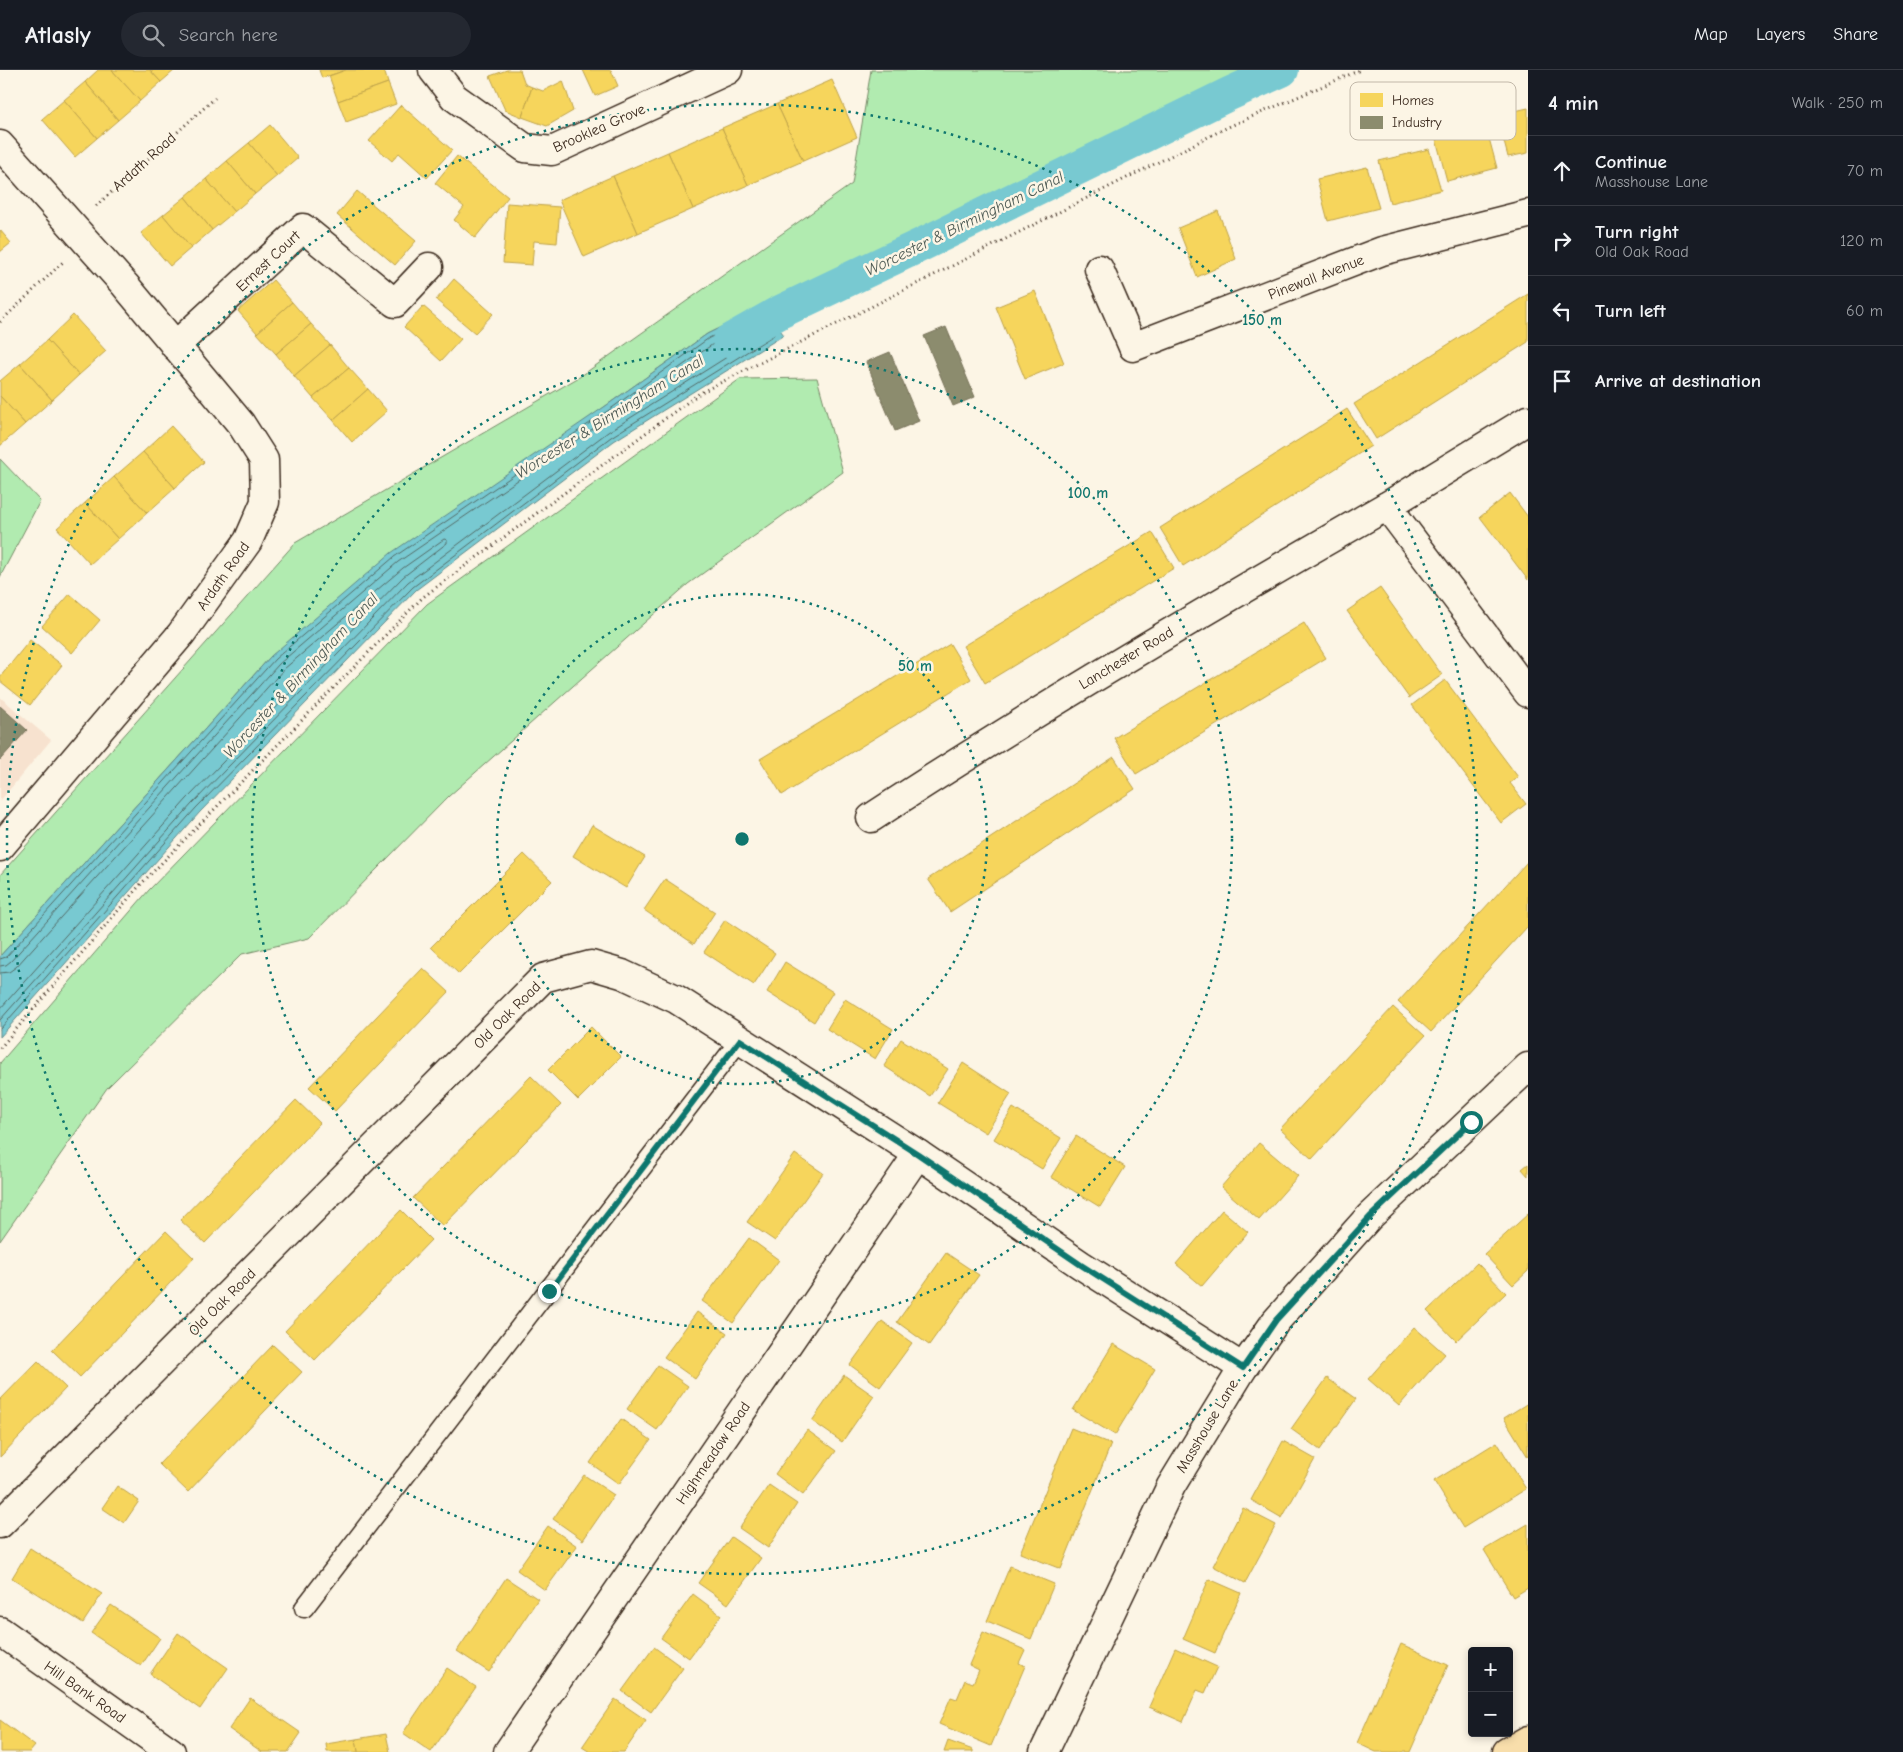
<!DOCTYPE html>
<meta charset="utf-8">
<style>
:root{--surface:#171b24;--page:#242831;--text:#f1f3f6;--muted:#9ea1a6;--line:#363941}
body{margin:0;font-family:"Comic Neue",sans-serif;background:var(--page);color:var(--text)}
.controls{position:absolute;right:15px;bottom:15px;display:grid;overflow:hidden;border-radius:5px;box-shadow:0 2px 8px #0003}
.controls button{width:45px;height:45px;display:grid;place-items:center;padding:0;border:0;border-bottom:1px solid var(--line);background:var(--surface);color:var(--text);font:25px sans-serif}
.stop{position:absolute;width:15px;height:15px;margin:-11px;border:4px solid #0f766e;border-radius:50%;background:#fff}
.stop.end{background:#0f766e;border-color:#fff;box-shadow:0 1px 5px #0008}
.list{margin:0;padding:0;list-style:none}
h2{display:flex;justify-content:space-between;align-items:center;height:65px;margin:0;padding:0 20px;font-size:21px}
h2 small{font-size:16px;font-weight:400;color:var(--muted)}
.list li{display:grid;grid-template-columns:32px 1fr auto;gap:15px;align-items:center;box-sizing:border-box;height:70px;padding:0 20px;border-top:1px solid var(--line)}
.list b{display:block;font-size:19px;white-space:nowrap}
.list p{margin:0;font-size:16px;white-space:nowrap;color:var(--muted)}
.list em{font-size:16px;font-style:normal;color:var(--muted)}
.icon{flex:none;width:28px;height:28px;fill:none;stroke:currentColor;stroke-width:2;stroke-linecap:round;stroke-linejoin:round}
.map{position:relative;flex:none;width:1528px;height:1682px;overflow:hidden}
header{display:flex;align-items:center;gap:30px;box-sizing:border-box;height:70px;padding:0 25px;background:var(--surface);border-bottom:1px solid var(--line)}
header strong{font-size:24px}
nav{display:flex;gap:28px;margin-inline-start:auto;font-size:18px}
.search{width:350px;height:45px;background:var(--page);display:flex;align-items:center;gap:12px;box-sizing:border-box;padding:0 18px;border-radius:28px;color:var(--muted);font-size:19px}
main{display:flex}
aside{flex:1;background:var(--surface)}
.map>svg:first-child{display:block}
</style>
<header>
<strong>Atlasly</strong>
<div class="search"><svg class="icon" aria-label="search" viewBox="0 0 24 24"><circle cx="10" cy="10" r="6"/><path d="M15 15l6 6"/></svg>Search here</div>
<nav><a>Map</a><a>Layers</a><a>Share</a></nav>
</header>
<main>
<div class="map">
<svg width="1528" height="1682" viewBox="0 0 1528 1682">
<rect width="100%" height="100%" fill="#fcf5e5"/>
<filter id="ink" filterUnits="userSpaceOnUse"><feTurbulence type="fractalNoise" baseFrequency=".02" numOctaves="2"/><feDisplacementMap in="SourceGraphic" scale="10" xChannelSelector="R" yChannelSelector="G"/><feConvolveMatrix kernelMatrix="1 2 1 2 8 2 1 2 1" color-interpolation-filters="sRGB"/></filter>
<g filter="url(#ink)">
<path fill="#f7e2cf" d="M 0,627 L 51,670 L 0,731 Z"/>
<g fill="#b1ebb0" stroke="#768a67">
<path d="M 871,0 L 1243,0 L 707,264 L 607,335 L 271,586 L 0,886 L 0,805 L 295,473 L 581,306 L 852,114 Z"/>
<path d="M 817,308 L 843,402 L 688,514 L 449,726 L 309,868 L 242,884 L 107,1018 L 0,1171 L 0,993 L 149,820 L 427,534 L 740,309 Z"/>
<path d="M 0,389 L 40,431 L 0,507 Z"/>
</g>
<path fill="#78c9d1" stroke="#608989" d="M 762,237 L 784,265 L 614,371 L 416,520 L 200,742 L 0,967 L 0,886 L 271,586 L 391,483 L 607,335 L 707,264 Z"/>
<g fill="#f6d55c" stroke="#bea249">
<path d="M 98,0 L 112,0 L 140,31 L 118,50 L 85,12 Z"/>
<path d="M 112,0 L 150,0 L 161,12 L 140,31 Z"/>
<path d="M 150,0 L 175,0 L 161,12 Z"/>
<path d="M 319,0 L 346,0 L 322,8 Z"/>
<path d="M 346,0 L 384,0 L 388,13 L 338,31 L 329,6 Z"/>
<path d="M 507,0 L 520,0 L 525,14 L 532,17 L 522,47 L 505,40 L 490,6 Z"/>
<path d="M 583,0 L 611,0 L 618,16 L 595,26 Z"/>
<path d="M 832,10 L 857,67 L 803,91 L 777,34 Z"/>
<path d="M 563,11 L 573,41 L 547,56 L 522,47 L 532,17 L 543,21 Z"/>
<path d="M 85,12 L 118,50 L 97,68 L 64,30 Z"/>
<path d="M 388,13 L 396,34 L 346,52 L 338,31 Z"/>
<path d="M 64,30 L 97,68 L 75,87 L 42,49 Z"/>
<path d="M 777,34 L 803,91 L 748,115 L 722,58 Z"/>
<path d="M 401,35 L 452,80 L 427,108 L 399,83 L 392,91 L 369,71 Z"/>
<path d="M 1528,38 L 1528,83 L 1508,87 L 1497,45 Z"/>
<path d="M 270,55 L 298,88 L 277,106 L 249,73 Z"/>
<path d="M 1486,57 L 1497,98 L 1447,111 L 1436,69 Z"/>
<path d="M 722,58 L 748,115 L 693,139 L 668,82 Z"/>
<path d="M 249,73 L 277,106 L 255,124 L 227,91 Z"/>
<path d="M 1429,79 L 1441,120 L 1390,133 L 1379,91 Z"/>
<path d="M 668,82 L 693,139 L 638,163 L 613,106 Z"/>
<path d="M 457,86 L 508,127 L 475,168 L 454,150 L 464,137 L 435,113 Z"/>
<path d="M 227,91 L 255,124 L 234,142 L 206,109 Z"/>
<path d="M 1367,97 L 1379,138 L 1328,151 L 1317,109 Z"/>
<path d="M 613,106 L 638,163 L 584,187 L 559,130 Z"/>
<path d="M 206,109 L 234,142 L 212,160 L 185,127 Z"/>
<path d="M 357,121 L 416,171 L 395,195 L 337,145 Z"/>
<path d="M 185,127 L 212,160 L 191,178 L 163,145 Z"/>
<path d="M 507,133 L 560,137 L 557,173 L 534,171 L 532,195 L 503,193 Z"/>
<path d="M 1218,141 L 1236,189 L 1197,207 L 1178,158 Z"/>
<path d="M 163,145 L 191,178 L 170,196 L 141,163 Z"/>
<path d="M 0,160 L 11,173 L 0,182 Z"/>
<path d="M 454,209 L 493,244 L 475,263 L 436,230 Z"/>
<path d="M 273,210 L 292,232 L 257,263 L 238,241 Z"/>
<path d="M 1035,221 L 1064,293 L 1025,309 L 996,237 Z"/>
<path d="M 1528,224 L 1528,272 L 1376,369 L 1354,334 Z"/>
<path d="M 292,232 L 311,254 L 276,284 L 257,263 Z"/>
<path d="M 423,236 L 461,269 L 441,291 L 404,257 Z"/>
<path d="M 73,245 L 106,281 L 79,305 L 47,270 Z"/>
<path d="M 311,254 L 330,275 L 294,306 L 276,284 Z"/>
<path d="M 47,270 L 79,305 L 52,330 L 20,294 Z"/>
<path d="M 330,275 L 349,298 L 313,328 L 294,306 Z"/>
<path d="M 20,294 L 52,330 L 25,354 L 0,326 L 0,311 Z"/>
<path d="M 349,298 L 368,319 L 333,350 L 313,328 Z"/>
<path d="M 368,319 L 387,341 L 352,372 L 333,350 Z"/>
<path d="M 0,326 L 25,354 L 0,376 Z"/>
<path d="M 1347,339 L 1371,376 L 1183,496 L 1160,458 Z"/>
<path d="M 171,356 L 204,392 L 175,418 L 143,382 Z"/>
<path d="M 143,382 L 175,418 L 147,443 L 114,407 Z"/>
<path d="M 114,407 L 147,443 L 118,469 L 85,433 Z"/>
<path d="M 1510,423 L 1528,447 L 1528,510 L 1480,447 Z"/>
<path d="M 85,433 L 118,469 L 90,494 L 57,458 Z"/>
<path d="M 1152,462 L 1174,498 L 985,613 L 963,576 Z"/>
<path d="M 1380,518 L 1442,605 L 1409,628 L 1347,541 Z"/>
<path d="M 70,524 L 100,550 L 72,583 L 42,556 Z"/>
<path d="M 1304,553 L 1326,588 L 1136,704 L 1114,668 Z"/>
<path d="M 30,570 L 62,595 L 30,635 L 0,611 L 0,607 Z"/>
<path d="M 950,574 L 971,609 L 782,725 L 760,689 Z"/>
<path d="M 1445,610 L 1518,707 L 1510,713 L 1526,734 L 1501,753 L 1412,635 Z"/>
<path d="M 1114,687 L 1135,719 L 950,842 L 928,809 Z"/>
<path d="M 592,755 L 645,787 L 626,818 L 573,786 Z"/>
<path d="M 524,784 L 552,811 L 459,904 L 431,877 Z"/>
<path d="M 1528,791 L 1528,856 L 1431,962 L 1398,932 Z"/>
<path d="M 665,809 L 715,842 L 694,874 L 644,840 Z"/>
<path d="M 725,850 L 775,883 L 754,915 L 704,882 Z"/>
<path d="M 785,892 L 833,922 L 814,952 L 767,922 Z"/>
<path d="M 423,898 L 449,922 L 335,1041 L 309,1017 Z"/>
<path d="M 845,929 L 893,959 L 875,989 L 827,959 Z"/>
<path d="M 1393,937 L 1425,966 L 1312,1089 L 1280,1059 Z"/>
<path d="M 591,957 L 621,987 L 578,1030 L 548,1000 Z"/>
<path d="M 901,969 L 948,999 L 930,1026 L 884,996 Z"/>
<path d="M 963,993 L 1011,1024 L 986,1063 L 938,1033 Z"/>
<path d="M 531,1006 L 561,1035 L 443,1156 L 413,1128 Z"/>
<path d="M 296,1030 L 320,1053 L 205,1173 L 180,1150 Z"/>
<path d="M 1013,1038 L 1061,1068 L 1042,1099 L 994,1069 Z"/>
<path d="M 1076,1066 L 1125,1097 L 1100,1137 L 1051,1107 Z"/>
<path d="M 1259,1073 L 1298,1106 L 1259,1150 L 1221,1117 Z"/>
<path d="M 795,1084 L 823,1103 L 775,1171 L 747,1152 Z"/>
<path d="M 1528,1094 L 1528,1106 L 1522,1099 Z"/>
<path d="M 401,1140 L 431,1170 L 315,1290 L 285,1261 Z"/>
<path d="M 1222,1140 L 1248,1162 L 1202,1216 L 1176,1194 Z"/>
<path d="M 1528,1144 L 1528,1201 L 1513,1215 L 1484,1184 Z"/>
<path d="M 166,1161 L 194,1188 L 80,1307 L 52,1280 Z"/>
<path d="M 749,1168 L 779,1190 L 733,1253 L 702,1231 Z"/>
<path d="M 946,1183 L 979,1205 L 929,1275 L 897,1252 Z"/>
<path d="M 1477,1193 L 1506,1223 L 1456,1271 L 1427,1241 Z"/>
<path d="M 697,1242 L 727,1263 L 695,1309 L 664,1287 Z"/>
<path d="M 882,1251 L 912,1273 L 880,1317 L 850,1295 Z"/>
<path d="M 1414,1257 L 1445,1284 L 1399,1336 L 1368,1309 Z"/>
<path d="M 1113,1274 L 1155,1299 L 1115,1365 L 1073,1340 Z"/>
<path d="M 273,1275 L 302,1302 L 188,1422 L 159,1394 Z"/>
<path d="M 38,1291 L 66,1318 L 0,1387 L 0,1330 Z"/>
<path d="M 658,1295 L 688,1316 L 657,1360 L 627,1339 Z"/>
<path d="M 844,1305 L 874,1326 L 842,1372 L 812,1351 Z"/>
<path d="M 1327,1308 L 1356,1329 L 1320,1380 L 1291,1359 Z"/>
<path d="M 1528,1333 L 1528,1387 L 1504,1348 Z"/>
<path d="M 621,1349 L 651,1370 L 619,1414 L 590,1393 Z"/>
<path d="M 1071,1358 L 1111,1374 L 1061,1499 L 1020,1483 Z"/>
<path d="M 807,1360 L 836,1381 L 803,1425 L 775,1404 Z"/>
<path d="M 1283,1371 L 1315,1389 L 1282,1448 L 1251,1430 Z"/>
<path d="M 1497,1372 L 1526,1419 L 1463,1458 L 1434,1411 Z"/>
<path d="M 584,1405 L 614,1425 L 583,1470 L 553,1449 Z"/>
<path d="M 769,1415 L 797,1434 L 768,1478 L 739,1458 Z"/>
<path d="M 117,1416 L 139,1431 L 124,1453 L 102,1438 Z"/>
<path d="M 1243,1438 L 1276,1455 L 1245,1513 L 1213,1496 Z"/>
<path d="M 1528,1454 L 1528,1518 L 1513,1527 L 1484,1480 Z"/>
<path d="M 548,1456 L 577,1476 L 545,1520 L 517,1500 Z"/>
<path d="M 731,1467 L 761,1488 L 728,1534 L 698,1513 Z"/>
<path d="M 30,1478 L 102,1524 L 83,1553 L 12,1508 Z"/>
<path d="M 1010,1496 L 1054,1514 L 1031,1569 L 987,1551 Z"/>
<path d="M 506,1508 L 538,1529 L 489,1602 L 457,1581 Z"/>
<path d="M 1209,1509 L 1241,1523 L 1215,1583 L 1183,1569 Z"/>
<path d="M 693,1524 L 721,1545 L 689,1588 L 661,1568 Z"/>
<path d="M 111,1535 L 160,1568 L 141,1596 L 91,1563 Z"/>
<path d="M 983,1562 L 1025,1580 L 1019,1593 L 1025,1596 L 991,1676 L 939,1654 L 951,1627 L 957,1629 L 965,1610 L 973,1613 L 979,1600 L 969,1595 Z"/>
<path d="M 178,1563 L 228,1598 L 200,1639 L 150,1604 Z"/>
<path d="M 1401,1574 L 1448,1595 L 1410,1682 L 1376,1682 L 1357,1673 Z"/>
<path d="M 654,1577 L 683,1598 L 651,1642 L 622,1621 Z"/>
<path d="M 1175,1578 L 1217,1597 L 1205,1623 L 1197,1620 L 1183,1652 L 1149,1637 Z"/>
<path d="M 447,1598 L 476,1617 L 431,1682 L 403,1663 Z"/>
<path d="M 250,1628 L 301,1663 L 288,1682 L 262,1682 L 229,1659 Z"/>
<path d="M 615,1629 L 646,1650 L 624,1682 L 590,1682 L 582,1677 Z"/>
<path d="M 0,1650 L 35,1676 L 30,1682 L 0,1682 Z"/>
<path d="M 386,1664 L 390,1682 L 358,1682 L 356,1669 Z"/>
<path d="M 356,1669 L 358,1682 L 327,1682 L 326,1674 Z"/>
<path d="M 948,1671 L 973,1680 L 973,1682 L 944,1682 Z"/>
</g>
<g fill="#8c8c6e" stroke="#746f56">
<path d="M 946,257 L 975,327 L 953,336 L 924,266 Z"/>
<path d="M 890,282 L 919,351 L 895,361 L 866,292 Z"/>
<path d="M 0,636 L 27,660 L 0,690 Z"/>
</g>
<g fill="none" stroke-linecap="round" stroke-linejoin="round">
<g stroke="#536a66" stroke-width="1">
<path d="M 0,889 L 6,887 L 275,589 L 394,487 L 609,340 L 709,268 L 759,244 L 762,245 L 775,262 L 774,265 L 611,367 L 413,517 L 196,738 L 0,959"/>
<path d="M 0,896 L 6,895 L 11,891 L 279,594 L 398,492 L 613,345 L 713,274 L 757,252 L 760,252 L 766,260 L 765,263 L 608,362 L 408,512 L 192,734 L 0,950"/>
<path d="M 0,903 L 9,902 L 16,897 L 284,599 L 403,498 L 444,469 L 447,470 L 447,473 L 403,507 L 187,729 L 0,939"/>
</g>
<path stroke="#78c9d1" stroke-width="34" d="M 729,271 L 780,242 L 923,174 L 1229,24 L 1282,0"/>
<defs>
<path id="service" d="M 304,1538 L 740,970"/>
<g id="minor">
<path d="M 433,0 L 454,27 L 525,78 L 552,81 L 728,0"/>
<path d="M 0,75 L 125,215 L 241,354 L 264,390 L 265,432 L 248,471 L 181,564 L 0,777"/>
<path d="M 1099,199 L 1133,277 L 1382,181 L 1528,144"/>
<path d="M 175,276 L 303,158 L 395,233 L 429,197"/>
<path d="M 1387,436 L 1528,350"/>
<path d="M 871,748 C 1039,638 1212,536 1387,436 L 1528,623"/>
<path d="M 0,1454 L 543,908 L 591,895 L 622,904 L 676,929 L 918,1084 L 1081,1195 L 1243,1298"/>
<path d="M 0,1561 L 171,1682"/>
<path d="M 508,1682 L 918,1084"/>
</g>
<path id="tertiary" d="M 1044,1682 L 1171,1416 L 1243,1298 L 1276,1251 L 1369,1147 L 1528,997"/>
<path id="trunk" d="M 1507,1682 L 1528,1670"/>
</defs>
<use href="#service" stroke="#3b2a1e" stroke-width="21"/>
<use href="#minor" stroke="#3b2a1e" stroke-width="31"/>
<use href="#tertiary" stroke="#3b2a1e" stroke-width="31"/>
<use href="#trunk" stroke="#3b2a1e" stroke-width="31"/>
<g stroke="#3b2a1e" stroke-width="3" stroke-dasharray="1 4" stroke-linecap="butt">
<path d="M 96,136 L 215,28"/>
<path d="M 0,252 L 63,192"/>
<path d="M 0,978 L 141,814 L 423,527 L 700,323 L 1228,57 L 1360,0"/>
</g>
<use href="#service" stroke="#fcf5e5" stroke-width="18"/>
<use href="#minor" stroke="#fcf5e5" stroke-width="28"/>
<use href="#tertiary" stroke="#fcf5e5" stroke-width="28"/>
<use href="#trunk" stroke="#f8deab" stroke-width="28"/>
</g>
</g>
<g fill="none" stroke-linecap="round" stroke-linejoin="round" filter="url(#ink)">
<path stroke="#0f766e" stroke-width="6" d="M 549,1221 L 740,970 L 918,1084 L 1081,1195 L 1243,1298 L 1276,1250 L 1370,1147 L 1471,1052"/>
</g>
<g fill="none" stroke="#0f766e" stroke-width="2.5" stroke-dasharray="2.5 5">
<circle cx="742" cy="769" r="245"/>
<circle cx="742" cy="769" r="490"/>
<circle cx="742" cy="769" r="735"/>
</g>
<g text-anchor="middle" stroke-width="5" stroke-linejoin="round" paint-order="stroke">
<g font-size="15" fill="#3b2a1e" stroke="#fcf5e5">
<text transform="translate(599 58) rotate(-24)" y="5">Brooklea Grove</text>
<text transform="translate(144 92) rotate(-42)" y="5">Ardath Road</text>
<text transform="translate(268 191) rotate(-43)" y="5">Ernest Court</text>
<text transform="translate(1316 207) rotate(-21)" y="5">Pinewall Avenue</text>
<text transform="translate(223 506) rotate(-55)" y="5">Ardath Road</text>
<text transform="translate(1126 588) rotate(-31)" y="5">Lanchester Road</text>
<text transform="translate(507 945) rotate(-45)" y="5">Old Oak Road</text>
<text transform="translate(222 1232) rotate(-45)" y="5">Old Oak Road</text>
<text transform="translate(1207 1356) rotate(-59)" y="5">Masshouse Lane</text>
<text transform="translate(713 1383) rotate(-56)" y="5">Highmeadow Road</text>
<text transform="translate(85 1622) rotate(35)" y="5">Hill Bank Road</text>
</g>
<g font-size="16" font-style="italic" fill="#4d5a54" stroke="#fcf5e5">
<text transform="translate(964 153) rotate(-26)" y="6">Worcester &amp; Birmingham Canal</text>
<text transform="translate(609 346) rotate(-32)" y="6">Worcester &amp; Birmingham Canal</text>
<text transform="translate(300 605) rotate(-47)" y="6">Worcester &amp; Birmingham Canal</text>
</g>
</g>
<rect x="1350" y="12" width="166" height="58" rx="8" fill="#fcf5e5" stroke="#c2b8a9" stroke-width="1"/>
<rect x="1360" y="23" width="23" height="14" fill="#f6d55c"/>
<rect x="1360" y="46" width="23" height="13" fill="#8c8c6e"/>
<g font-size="14" fill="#3b2a1e">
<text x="1392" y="35">Homes</text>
<text x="1392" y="57">Industry</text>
</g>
<circle cx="742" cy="769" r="8" fill="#0f766e" stroke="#fcf5e5" stroke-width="2.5"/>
<g font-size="15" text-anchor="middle" font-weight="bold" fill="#0f766e" stroke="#fcf5e5" stroke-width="5" stroke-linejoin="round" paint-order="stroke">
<text x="1262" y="255">150 m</text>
<text x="1088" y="428">100 m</text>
<text x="915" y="601">50 m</text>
</g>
</svg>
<div class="controls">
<button>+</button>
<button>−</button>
</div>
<div class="stop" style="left:1471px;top:1052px"></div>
<div class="stop end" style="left:549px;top:1221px"></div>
</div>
<aside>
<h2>4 min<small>Walk · 250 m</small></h2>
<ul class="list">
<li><svg class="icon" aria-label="ahead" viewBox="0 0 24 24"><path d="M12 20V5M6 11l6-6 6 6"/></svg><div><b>Continue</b><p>Masshouse Lane</p></div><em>70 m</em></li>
<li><svg class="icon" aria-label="right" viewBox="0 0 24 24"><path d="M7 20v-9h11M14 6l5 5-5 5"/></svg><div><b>Turn right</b><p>Old Oak Road</p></div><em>120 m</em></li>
<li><svg class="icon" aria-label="left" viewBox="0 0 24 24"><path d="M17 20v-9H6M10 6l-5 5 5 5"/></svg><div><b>Turn left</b></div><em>60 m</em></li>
<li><svg class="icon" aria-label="arrive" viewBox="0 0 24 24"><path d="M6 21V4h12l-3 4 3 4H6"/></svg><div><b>Arrive at destination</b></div></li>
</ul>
</aside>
</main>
